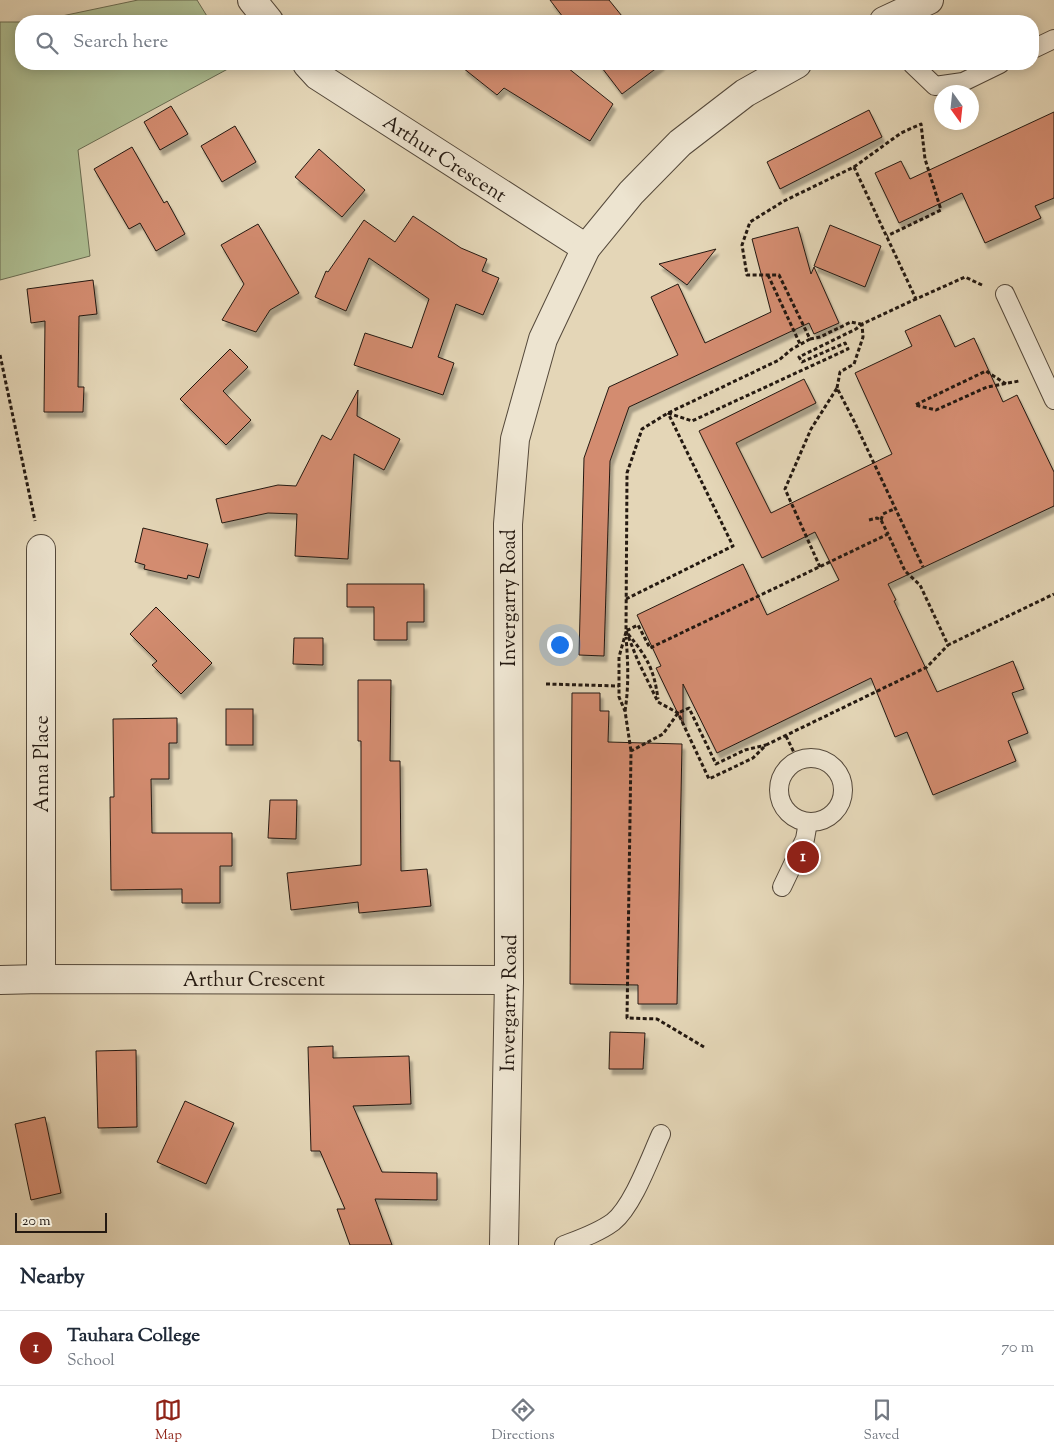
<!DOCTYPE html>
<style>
:root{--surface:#fff;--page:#f2f2f3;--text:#1f2937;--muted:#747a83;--line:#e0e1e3;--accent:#8f2418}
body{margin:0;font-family:"Sorts Mill Goudy",serif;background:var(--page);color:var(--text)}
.compass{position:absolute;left:934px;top:85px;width:45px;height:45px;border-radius:50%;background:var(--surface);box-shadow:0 2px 12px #0003;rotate:165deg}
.scale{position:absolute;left:15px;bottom:12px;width:92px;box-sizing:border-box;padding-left:5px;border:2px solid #241911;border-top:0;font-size:14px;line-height:18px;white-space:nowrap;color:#241911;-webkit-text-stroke:4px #ede4d0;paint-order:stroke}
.you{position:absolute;left:559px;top:644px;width:18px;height:18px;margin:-12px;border:4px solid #fff;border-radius:50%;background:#1a73e8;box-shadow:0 0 0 8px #1a73e833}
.badge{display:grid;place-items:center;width:32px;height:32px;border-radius:50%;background:var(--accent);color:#fff;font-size:16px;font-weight:700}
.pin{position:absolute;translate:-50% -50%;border:2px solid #fff;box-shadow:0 1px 5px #0006}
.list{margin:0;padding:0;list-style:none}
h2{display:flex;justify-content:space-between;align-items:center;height:65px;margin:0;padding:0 20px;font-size:21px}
h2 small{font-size:16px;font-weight:400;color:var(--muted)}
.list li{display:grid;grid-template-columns:32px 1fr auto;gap:15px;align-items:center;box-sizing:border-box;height:75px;padding:0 20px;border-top:1px solid var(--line)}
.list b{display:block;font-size:19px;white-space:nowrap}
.list p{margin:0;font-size:16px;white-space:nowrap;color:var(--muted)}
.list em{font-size:16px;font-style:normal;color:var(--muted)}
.icon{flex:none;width:28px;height:28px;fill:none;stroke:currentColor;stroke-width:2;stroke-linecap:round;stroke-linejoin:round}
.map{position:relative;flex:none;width:1054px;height:1245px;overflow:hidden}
.search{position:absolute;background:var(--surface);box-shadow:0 2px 12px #0003;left:15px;right:15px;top:15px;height:55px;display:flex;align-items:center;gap:12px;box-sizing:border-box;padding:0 18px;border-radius:20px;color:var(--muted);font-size:19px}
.sheet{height:140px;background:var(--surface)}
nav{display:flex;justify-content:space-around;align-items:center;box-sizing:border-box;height:70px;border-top:1px solid var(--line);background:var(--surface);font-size:14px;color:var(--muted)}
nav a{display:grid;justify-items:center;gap:2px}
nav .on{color:var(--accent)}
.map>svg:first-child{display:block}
</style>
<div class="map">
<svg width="1054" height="1245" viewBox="0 0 1054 1245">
<defs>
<filter id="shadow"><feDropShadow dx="3" dy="5.5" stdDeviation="1" flood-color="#0004"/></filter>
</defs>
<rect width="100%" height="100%" fill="#e4d6b7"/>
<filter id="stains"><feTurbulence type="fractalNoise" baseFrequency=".004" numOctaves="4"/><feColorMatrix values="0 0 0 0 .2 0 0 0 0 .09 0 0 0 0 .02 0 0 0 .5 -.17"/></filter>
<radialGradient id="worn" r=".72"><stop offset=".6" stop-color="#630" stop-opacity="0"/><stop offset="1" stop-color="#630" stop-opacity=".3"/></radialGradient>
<g fill="#aebf93" stroke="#696c52">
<path d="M 138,0 L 197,0 L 210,21 L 38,21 Z"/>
<path d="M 0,22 L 21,22 L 21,64 L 237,64 L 78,150 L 90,256 L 0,280 Z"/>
</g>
<g fill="#d38c70" stroke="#241911" filter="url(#shadow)">
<path d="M 550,0 L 609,0 L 626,21 L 566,21 Z"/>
<path d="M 466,64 L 563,64 L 613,104 L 590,141 L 504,88 L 497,95 L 463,68 Z"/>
<path d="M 599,64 L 662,64 L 622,94 Z"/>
<path d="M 171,106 L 188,134 L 160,150 L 144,122 Z"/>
<path d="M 869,110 L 882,137 L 780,189 L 767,162 Z"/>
<path d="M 1054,112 L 1054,198 L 1035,206 L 1041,218 L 985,243 L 962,193 L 899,223 L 875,173 L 901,161 L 910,179 Z"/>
<path d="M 235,126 L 256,162 L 222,182 L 201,146 Z"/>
<path d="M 132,147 L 164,203 L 167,201 L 185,234 L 156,251 L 140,223 L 129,229 L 94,169 Z"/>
<path d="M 319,149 L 365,190 L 342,217 L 295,177 Z"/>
<path d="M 413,216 L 461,248 L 487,259 L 482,271 L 499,278 L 483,315 L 456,304 L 438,357 L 454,363 L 443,395 L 354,365 L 365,333 L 412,348 L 429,299 L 369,258 L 346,311 L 315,297 L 326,271 L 328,272 L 364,220 L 395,242 Z"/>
<path d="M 258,224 L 299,293 L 270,310 L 256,332 L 222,320 L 244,284 L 221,245 Z"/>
<path d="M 830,225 L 881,246 L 865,287 L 814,266 Z"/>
<path d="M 798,227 L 811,274 L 814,267 L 839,323 L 814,334 L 809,323 L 629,407 L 610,461 L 604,656 L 579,655 L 584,458 L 609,387 L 678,355 L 651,297 L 678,284 L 705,343 L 771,312 L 752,239 Z"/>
<path d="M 716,249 L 687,285 L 659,264 Z"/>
<path d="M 93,280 L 97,314 L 79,316 L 78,387 L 84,387 L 83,412 L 44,412 L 45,321 L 31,323 L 27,289 Z"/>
<path d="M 940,315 L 955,347 L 974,338 L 1003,402 L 1017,395 L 1054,472 L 1054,506 L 888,584 L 896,600 L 894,601 L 937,692 L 1013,661 L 1024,689 L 1012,693 L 1028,733 L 1008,741 L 1016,761 L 933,795 L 907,732 L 895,737 L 871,678 L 717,753 L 683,684 L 683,724 L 656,668 L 661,666 L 637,615 L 743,564 L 767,615 L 839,580 L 815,532 L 762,558 L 699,431 L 804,379 L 816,403 L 736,443 L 771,513 L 892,454 L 855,373 L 912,346 L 905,331 Z"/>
<path d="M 230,349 L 248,367 L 223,391 L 251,420 L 226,445 L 180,399 Z"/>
<path d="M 358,390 L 357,416 L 400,439 L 384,470 L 354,454 L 348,559 L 295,556 L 297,514 L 268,513 L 222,523 L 216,499 L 278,485 L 296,486 L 322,435 L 331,440 Z"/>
<path d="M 143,528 L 208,544 L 199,578 L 188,575 L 187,579 L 144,569 L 145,565 L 135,562 Z"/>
<path d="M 347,584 L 424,584 L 424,622 L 407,622 L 407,640 L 374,640 L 374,607 L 347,607 Z"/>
<path d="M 156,607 L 212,663 L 181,694 L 152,665 L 157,661 L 130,634 Z"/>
<path d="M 294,638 L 323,638 L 323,665 L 293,664 Z"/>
<path d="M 358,680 L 391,680 L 390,761 L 400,761 L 401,871 L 427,869 L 431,906 L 359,913 L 358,902 L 291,910 L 287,873 L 361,865 L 361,741 L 358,741 Z"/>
<path d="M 572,693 L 600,693 L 600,711 L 609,711 L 608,742 L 682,744 L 677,1004 L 638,1004 L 638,985 L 570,984 Z"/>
<rect x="226" y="709" width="27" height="36"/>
<path d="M 177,718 L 177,743 L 169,743 L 169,779 L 151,779 L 152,833 L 232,833 L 232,866 L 220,866 L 220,903 L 182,903 L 182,889 L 111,890 L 110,797 L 114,797 L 113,719 Z"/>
<path d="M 270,800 L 297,800 L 296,839 L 268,838 Z"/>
<path d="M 610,1032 L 645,1033 L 643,1069 L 609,1069 Z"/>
<path d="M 333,1046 L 333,1058 L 409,1056 L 411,1104 L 353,1106 L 382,1172 L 437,1173 L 437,1200 L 375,1199 L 392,1245 L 350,1245 L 337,1209 L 345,1209 L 320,1151 L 311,1151 L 308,1047 Z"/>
<path d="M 136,1050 L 137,1127 L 98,1128 L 96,1051 Z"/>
<path d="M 185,1101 L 234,1123 L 206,1184 L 157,1162 Z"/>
<path d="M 45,1117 L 61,1193 L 31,1200 L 15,1124 Z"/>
</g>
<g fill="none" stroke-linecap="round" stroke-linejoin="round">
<defs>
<g id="service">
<path d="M 1033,49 L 1054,39"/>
<path d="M 912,64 L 935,86 L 963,82 L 1000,64"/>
<path d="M 1005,294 L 1054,400"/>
<circle cx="811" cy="790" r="32"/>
<path d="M 782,887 L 805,839 L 808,822"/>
<path d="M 564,1245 C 580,1239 598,1233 613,1222 C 633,1206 650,1158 661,1134"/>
</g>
<g id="minor">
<path d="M 252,0 L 269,21"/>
<path d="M 884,21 L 929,0"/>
<path d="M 307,64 L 318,76 L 586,248"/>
<path d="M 41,979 L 41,549"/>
<path d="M 0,980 L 41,979 L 509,980"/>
<path d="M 504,1245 L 509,980 L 508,524 L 515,439 L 543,339 L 586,248 L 631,193 L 680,143 L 745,93 L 797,64"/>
</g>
</defs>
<use href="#service" stroke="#54483a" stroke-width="20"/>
<use href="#minor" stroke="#54483a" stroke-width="30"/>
<g stroke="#241911" stroke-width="3" stroke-dasharray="4 2.5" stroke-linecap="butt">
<path d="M 854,167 L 901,133 L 921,124 L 925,159 L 941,210 L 887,236"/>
<path d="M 768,275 L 800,344"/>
<path d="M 982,285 L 965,277 L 916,299 L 854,167 L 784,201 L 750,222 L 742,245 L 747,275 L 779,275 L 810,339 L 792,349 L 779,360 L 668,413 L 642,429 L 627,473 L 626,631 L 638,625 L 650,648 L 888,534 L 905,571 L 920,585 L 948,645 L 1054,594"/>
<path d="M 810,339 L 820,337 L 851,322 L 861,324"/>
<path d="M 0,355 L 35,521"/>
<path d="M 1006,384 L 986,371 L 915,405 L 936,410 L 987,387 L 1019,381"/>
<path d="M 837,388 L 840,372 L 854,364 L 863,337 L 862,324 L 916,299"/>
<path d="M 668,413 L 692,421 L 848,349 L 845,343 L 802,362 L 799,357 L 856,329 L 862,324"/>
<path d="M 869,520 L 877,518 L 881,520 L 888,534"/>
<path d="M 881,520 L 883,514 L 896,508"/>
<path d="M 820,567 L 785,489 L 811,429 L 837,388 L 854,421 L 923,567"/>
<path d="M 626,599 L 733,546 L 668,413"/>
<path d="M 626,631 L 638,661 L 658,702 L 678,713 L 709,779 L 753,758 L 766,745 L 927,667 L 948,645"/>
<path d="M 626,632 L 619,657 L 619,697 L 625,711 L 631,751"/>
<path d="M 628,634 C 647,657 654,669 658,699"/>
<path d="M 546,684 L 619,686"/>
<path d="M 625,711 C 629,686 628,662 626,637"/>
<path d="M 786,736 L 798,761"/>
<path d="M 704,1047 L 657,1019 L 627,1018 L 631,751 L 663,734 L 678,713 L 689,708 L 716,764 L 745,750 L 766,745"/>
</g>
<use href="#service" stroke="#ede4d0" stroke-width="18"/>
<use href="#minor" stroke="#ede4d0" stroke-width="28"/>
</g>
<g text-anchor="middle" stroke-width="4.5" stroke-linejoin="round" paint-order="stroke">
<g font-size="20" fill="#241911" stroke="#ede4d0">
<text transform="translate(445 158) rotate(33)" y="7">Arthur Crescent</text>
<text transform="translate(508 598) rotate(-90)" y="7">Invergarry Road</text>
<text transform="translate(41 764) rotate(-90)" y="7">Anna Place</text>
<text x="254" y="986">Arthur Crescent</text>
<text transform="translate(508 1003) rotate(-89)" y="7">Invergarry Road</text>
</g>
</g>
<rect width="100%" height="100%" filter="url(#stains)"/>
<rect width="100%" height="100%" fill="url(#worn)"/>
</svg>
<svg class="compass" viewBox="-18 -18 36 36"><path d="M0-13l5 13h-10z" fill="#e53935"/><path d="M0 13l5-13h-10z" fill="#747a83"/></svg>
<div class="scale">20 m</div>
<div class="you"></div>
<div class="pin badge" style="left:803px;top:857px">1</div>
<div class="search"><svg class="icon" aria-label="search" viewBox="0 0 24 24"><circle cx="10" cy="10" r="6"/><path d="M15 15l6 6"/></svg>Search here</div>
</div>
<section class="sheet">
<h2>Nearby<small></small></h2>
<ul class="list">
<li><span class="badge">1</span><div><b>Tauhara College</b><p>School</p></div><em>70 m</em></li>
</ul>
</section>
<nav>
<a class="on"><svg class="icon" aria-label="map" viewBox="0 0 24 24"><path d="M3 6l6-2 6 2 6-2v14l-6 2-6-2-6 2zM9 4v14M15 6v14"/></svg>Map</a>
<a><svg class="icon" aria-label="directions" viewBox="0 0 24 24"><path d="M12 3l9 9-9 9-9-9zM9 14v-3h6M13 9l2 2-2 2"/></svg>Directions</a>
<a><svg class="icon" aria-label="saved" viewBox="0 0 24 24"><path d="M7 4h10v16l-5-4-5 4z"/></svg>Saved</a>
</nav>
